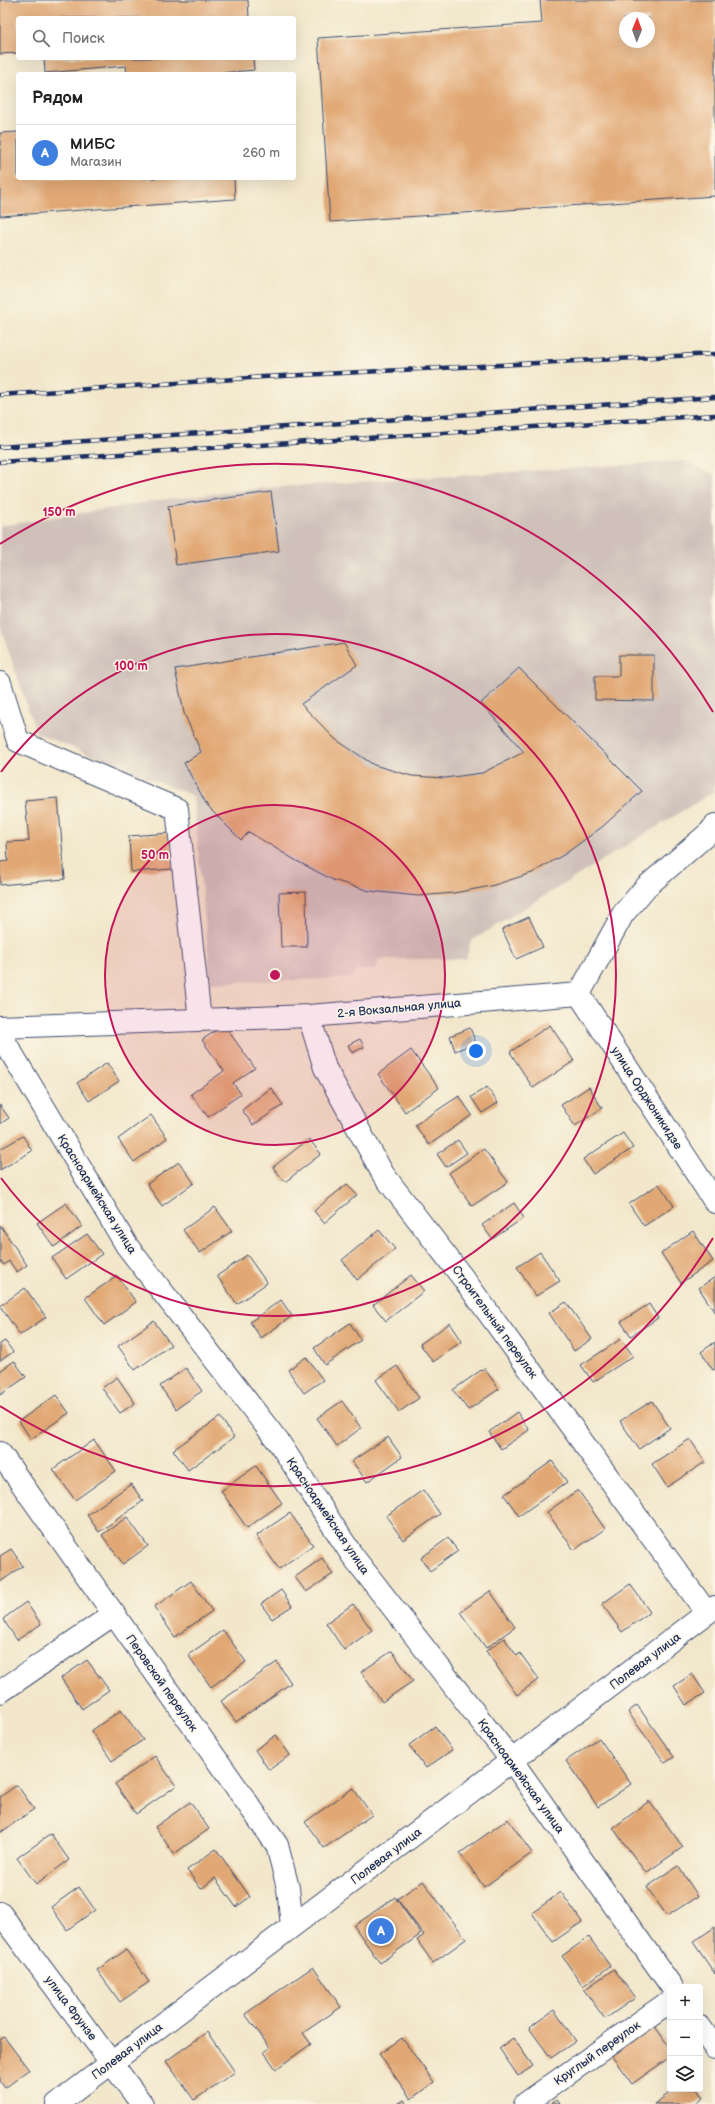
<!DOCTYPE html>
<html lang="ru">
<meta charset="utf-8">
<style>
:root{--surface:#fff;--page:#f2f2f2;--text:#222;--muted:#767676;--line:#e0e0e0;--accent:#0b8043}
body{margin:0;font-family:"Balsamiq Sans",sans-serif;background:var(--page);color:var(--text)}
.controls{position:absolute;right:12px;bottom:12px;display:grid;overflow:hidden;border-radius:4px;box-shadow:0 4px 16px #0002}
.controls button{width:36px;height:36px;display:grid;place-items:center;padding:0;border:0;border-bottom:1px solid var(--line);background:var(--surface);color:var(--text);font:20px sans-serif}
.compass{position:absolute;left:619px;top:12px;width:36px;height:36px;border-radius:50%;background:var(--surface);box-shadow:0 4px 16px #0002;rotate:1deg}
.you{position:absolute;left:476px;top:1051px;width:14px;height:14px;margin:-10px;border:3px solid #fff;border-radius:50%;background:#1a73e8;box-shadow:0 0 0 6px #1a73e833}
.badge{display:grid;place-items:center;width:26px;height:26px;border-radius:50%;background:var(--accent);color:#fff;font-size:13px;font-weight:700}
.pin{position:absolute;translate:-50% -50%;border:2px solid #fff;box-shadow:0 1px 4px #0006}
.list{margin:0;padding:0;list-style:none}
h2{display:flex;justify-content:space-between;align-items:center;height:52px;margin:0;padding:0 16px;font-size:17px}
h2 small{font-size:13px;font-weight:400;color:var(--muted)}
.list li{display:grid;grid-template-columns:26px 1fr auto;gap:12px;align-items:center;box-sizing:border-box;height:56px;padding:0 16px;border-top:1px solid var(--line)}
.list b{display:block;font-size:15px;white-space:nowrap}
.list p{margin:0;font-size:13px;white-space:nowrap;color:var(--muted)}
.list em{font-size:13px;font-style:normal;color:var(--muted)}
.icon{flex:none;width:22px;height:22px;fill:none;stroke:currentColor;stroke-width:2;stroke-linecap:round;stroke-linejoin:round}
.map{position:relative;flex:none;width:715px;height:2104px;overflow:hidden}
.search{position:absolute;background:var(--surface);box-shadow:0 4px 16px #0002;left:16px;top:16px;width:280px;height:44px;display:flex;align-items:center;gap:10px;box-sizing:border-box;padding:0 14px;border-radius:4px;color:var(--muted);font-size:15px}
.panel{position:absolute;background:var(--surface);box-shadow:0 4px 16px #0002;left:16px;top:72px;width:280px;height:108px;border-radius:4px}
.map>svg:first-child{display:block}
</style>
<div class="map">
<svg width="715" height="2104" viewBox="0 0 715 2104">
<rect width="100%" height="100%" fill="#fcf5e5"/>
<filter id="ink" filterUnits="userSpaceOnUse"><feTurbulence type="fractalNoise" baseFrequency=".025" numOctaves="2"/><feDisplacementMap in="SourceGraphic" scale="8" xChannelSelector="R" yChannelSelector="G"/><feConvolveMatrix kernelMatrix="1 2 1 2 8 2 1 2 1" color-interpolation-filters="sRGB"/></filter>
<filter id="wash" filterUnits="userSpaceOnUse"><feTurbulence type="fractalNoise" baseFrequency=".012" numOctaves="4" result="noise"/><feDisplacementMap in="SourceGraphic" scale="16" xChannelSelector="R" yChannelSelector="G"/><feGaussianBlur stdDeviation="0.9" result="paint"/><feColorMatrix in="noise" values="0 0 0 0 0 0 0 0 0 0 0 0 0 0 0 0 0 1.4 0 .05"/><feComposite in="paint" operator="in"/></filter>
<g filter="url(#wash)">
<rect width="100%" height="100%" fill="#f2e7cb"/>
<path fill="#cfc1ba" d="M 686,461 L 715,476 L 715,599 L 713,600 L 715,610 L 715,791 L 471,941 L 466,959 L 379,959 L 376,970 L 356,970 L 352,978 L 211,983 L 193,796 L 36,733 L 0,625 L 0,526 L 162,500 L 262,488 Z"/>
<g id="blocks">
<g fill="#e1a875" fill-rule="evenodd">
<path d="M 0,0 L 248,0 L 249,18 L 18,18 L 18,53 L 0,54 Z"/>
<path d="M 540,0 L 715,0 L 715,196 L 330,222 L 318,38 L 542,23 ZM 625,18 L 649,18 L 649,42 L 625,42 Z"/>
<path d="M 44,58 L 253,58 L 254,70 L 209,74 L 127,74 L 126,66 L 45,73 Z"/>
<path d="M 18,132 L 18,178 L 234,178 L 235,199 L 0,216 L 0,133 Z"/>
<path d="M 271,492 L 279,551 L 176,565 L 168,506 Z"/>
<path d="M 344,642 L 357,665 L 301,704 L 335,739 L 374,765 L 412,776 L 445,778 L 482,773 L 524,752 L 481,703 L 519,668 L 642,791 L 602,827 L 565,854 L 532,873 L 491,886 L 454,893 L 418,896 L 370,891 L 333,880 L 295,860 L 249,832 L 241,840 L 208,807 L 184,763 L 201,752 L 184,713 L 175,669 Z"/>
<path d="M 619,655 L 654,655 L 654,701 L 595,700 L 595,676 L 619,676 Z"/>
<path d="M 58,798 L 65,879 L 0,885 L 0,862 L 8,861 L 7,842 L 29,841 L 25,801 Z"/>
<path d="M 170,833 L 173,869 L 131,872 L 129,836 Z"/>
<path d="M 306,892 L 307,947 L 281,947 L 279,893 Z"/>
<path d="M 529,917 L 543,947 L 516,959 L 502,929 Z"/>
<path d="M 224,1025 L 255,1068 L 233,1083 L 241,1094 L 208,1117 L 191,1094 L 224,1071 L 202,1040 Z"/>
<path d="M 550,1025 L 574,1061 L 533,1088 L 510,1052 Z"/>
<path d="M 470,1028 L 476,1043 L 455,1051 L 450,1036 Z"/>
<path d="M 360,1039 L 364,1047 L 352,1053 L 348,1045 Z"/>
<path d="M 411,1050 L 439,1088 L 405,1112 L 378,1074 Z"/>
<path d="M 107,1063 L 119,1081 L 89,1101 L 77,1083 Z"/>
<path d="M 487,1087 L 498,1103 L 482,1113 L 471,1097 Z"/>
<path d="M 589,1087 L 602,1108 L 575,1126 L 561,1105 Z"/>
<path d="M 271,1088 L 283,1105 L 253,1125 L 242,1110 Z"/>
<path d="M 459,1096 L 472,1115 L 429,1145 L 415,1125 Z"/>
<path d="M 0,1105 L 9,1118 L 0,1124 Z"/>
<path d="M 151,1115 L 167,1138 L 134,1162 L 118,1139 Z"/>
<path d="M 623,1133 L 633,1148 L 593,1174 L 583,1159 Z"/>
<path d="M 23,1136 L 32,1151 L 0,1170 L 0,1149 Z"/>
<path d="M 309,1139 L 321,1154 L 285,1182 L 273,1167 Z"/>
<path d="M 458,1140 L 467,1153 L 446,1167 L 437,1154 Z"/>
<path d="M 484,1149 L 508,1182 L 472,1206 L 449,1173 Z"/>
<path d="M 179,1162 L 194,1183 L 162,1206 L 147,1184 Z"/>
<path d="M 347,1184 L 357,1195 L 324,1223 L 314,1211 Z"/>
<path d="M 659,1184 L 674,1206 L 644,1226 L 629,1204 Z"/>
<path d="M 66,1203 L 82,1226 L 54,1247 L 37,1223 Z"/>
<path d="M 514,1203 L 524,1218 L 492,1239 L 482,1225 Z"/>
<path d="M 215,1207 L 232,1231 L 200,1253 L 183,1230 Z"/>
<path d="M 0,1225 L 27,1265 L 17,1272 L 9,1261 L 4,1265 L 0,1260 Z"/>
<path d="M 379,1230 L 395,1249 L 357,1280 L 342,1260 Z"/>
<path d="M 693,1231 L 713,1261 L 681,1283 L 661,1253 Z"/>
<path d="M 87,1234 L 102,1254 L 66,1279 L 52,1258 Z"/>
<path d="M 540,1252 L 560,1281 L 536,1296 L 517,1267 Z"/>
<path d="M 247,1255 L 267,1283 L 237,1304 L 217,1276 Z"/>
<path d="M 411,1275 L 424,1291 L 386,1321 L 373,1305 Z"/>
<path d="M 117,1276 L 136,1302 L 104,1325 L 85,1298 Z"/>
<path d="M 715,1277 L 715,1313 L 699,1288 Z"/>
<path d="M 25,1288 L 46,1317 L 20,1335 L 0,1306 Z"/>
<path d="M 281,1300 L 292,1316 L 261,1338 L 250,1322 Z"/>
<path d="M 566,1302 L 592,1339 L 574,1351 L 549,1313 Z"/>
<path d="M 649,1304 L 658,1318 L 631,1336 L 621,1322 Z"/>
<path d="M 154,1321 L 171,1345 L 135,1370 L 118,1346 Z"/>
<path d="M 350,1323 L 361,1340 L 325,1365 L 314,1348 Z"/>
<path d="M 450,1323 L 462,1341 L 433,1362 L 420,1344 Z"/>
<path d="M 621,1339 L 633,1356 L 593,1382 L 581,1365 Z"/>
<path d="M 5,1341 L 13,1352 L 0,1361 L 0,1344 Z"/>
<path d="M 715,1342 L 715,1369 L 713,1370 L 701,1352 Z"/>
<path d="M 306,1357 L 323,1380 L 304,1393 L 288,1370 Z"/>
<path d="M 14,1361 L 26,1377 L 0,1395 L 0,1371 Z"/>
<path d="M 397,1366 L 419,1398 L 399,1412 L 376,1380 Z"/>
<path d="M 186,1368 L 202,1391 L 176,1409 L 160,1386 Z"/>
<path d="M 484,1368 L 499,1389 L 468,1410 L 453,1390 Z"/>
<path d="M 117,1377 L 135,1403 L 120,1413 L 102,1388 Z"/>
<path d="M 56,1395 L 69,1413 L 31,1439 L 19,1421 Z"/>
<path d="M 342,1401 L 361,1428 L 337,1446 L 317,1418 Z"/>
<path d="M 652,1401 L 670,1428 L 639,1449 L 620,1421 Z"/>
<path d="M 517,1412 L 529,1430 L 501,1449 L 489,1432 Z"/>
<path d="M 220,1417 L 234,1437 L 188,1470 L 173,1450 Z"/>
<path d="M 388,1437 L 402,1457 L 367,1482 L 352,1461 Z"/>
<path d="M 690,1439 L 705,1462 L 667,1487 L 652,1464 Z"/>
<path d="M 94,1440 L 116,1471 L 75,1500 L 53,1469 Z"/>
<path d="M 552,1461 L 567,1482 L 519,1516 L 504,1495 Z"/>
<path d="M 256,1466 L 282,1503 L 247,1528 L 221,1491 Z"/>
<path d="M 131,1484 L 143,1501 L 99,1532 L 87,1515 Z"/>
<path d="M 423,1490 L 440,1514 L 403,1540 L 386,1516 Z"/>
<path d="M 578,1490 L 605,1529 L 574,1550 L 547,1512 Z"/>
<path d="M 290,1513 L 313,1545 L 279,1569 L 256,1536 Z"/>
<path d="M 127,1517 L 148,1546 L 123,1564 L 102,1535 Z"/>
<path d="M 448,1538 L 458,1551 L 430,1571 L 421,1558 Z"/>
<path d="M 11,1549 L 23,1566 L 0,1582 L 0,1556 Z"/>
<path d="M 322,1558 L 333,1574 L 306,1592 L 295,1577 Z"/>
<path d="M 191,1581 L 212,1611 L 175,1637 L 154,1607 Z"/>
<path d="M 630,1584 L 650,1612 L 622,1632 L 602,1604 Z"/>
<path d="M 281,1590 L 292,1606 L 272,1619 L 261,1604 Z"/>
<path d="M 490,1591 L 515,1627 L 486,1648 L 460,1612 Z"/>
<path d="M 26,1602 L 41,1624 L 17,1640 L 3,1619 Z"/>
<path d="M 353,1604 L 372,1630 L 344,1650 L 326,1623 Z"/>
<path d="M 223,1630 L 246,1662 L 211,1687 L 188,1655 Z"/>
<path d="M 504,1638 L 517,1656 L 520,1653 L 539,1679 L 517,1695 L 486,1651 Z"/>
<path d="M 392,1651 L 413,1681 L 382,1702 L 361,1672 Z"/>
<path d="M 87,1660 L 109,1690 L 82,1709 L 61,1678 Z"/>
<path d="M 277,1662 L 291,1683 L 236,1722 L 221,1701 Z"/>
<path d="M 692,1674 L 705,1693 L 686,1705 L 674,1686 Z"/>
<path d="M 637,1705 L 674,1757 L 665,1763 L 628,1712 Z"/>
<path d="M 121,1710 L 143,1740 L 112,1761 L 91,1731 Z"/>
<path d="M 435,1726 L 452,1750 L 426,1768 L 409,1745 Z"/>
<path d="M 276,1735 L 290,1755 L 269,1770 L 255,1750 Z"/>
<path d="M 599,1738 L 631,1784 L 598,1807 L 566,1761 Z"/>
<path d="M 155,1756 L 176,1786 L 136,1814 L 115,1784 Z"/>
<path d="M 17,1785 L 34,1809 L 0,1833 L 0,1797 Z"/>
<path d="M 353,1788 L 372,1815 L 324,1848 L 305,1822 Z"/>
<path d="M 649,1801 L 683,1847 L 646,1873 L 613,1828 Z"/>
<path d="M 190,1802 L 209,1829 L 174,1854 L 155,1827 Z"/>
<path d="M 508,1819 L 532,1853 L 484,1887 L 460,1853 Z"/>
<path d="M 51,1834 L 69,1860 L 36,1884 L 17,1858 Z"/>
<path d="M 216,1849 L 250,1897 L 236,1907 L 215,1878 L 201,1889 L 187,1870 Z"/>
<path d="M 678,1866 L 698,1896 L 667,1916 L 647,1887 Z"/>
<path d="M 423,1881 L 466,1939 L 433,1963 L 417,1940 L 424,1935 L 397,1899 Z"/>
<path d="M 79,1887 L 95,1910 L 67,1930 L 51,1907 Z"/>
<path d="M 561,1892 L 582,1922 L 553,1942 L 532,1913 Z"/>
<path d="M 395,1897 L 421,1934 L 380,1963 L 354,1926 Z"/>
<path d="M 715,1927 L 715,1974 L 693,1942 Z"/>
<path d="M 589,1937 L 610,1966 L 583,1986 L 562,1956 Z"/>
<path d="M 126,1950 L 149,1982 L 120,2002 L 97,1970 Z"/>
<path d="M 313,1967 L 341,2007 L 303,2033 L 311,2044 L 276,2069 L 264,2052 L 270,2048 L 245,2014 Z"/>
<path d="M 614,1969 L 635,1998 L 605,2019 L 584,1990 Z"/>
<path d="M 554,2010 L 576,2041 L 551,2058 L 529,2028 Z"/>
<path d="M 651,2021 L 670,2048 L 670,2057 L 632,2084 L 608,2051 Z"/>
<path d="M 207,2032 L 235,2072 L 194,2100 L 166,2061 Z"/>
<path d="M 4,2037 L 29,2070 L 5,2088 L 0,2081 L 0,2040 Z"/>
<path d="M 402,2038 L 434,2082 L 411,2099 L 379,2054 Z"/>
<path d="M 513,2038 L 533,2066 L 518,2076 L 499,2048 Z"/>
<path d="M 675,2089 L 697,2089 L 703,2098 L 695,2104 L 654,2104 Z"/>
<path d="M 404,2100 L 407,2104 L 398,2104 Z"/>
<path d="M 557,2100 L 560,2104 L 551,2104 Z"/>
</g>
</g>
</g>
<g filter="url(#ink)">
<use href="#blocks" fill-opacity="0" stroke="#3b4b6e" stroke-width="1"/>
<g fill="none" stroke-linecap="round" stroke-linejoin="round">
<defs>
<g id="minor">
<path d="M 0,683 L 18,741 L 177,809 L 200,1020"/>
<path d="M 579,994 L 715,1202"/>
<path d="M 309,1016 L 325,1068 L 383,1174 L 463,1278 L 707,1613"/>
<path d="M 0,1027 L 309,1016 L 579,994 L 623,914 L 646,887 L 711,831 L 715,825"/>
<path d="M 0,1034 L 127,1246 L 280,1444 L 352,1555 L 512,1761 L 672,1987"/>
<path d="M 0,1453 L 277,1845 L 288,1888 L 292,1926"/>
<path d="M 0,1692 L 114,1614"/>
<path d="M 0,1913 L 142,2104"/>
<path d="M 700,2027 L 715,2048"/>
<path d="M 57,2104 L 715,1607"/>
<path d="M 525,2104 L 670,2001"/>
</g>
</defs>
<use href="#minor" stroke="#3b4b6e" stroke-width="24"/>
<use href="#minor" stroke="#fff" stroke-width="22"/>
<defs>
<g id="rail">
<path d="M 0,395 L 263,377 L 715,354"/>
<path d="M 0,447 L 715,397"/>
<path d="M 0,462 L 715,415"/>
</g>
</defs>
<use href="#rail" stroke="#1b2f5e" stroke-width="4.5"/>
<use href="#rail" stroke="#fcf5e5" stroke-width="3" stroke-dasharray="9" stroke-linecap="butt"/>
</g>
</g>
<circle cx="275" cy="975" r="170" fill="#c2185b" fill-opacity=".12"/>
<g fill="none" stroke="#c2185b" stroke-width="2">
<circle cx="275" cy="975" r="170"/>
<path d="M1 772A341 341 0 1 1 1 1178"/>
<path d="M713 1238A511 511 0 0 1 0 1406M0 544A511 511 0 0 1 713 712"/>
</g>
<g text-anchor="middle" stroke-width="3" stroke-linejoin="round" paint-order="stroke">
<g font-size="12" fill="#1b2f5e" stroke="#fcf5e5">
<text transform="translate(399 1008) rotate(-5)" y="4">2-я Вокзальная улица</text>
<text transform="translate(647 1098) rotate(57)" y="4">улица Орджоникидзе</text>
<text transform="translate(97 1194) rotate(58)" y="4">Красноармейская улица</text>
<text transform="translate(495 1322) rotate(54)" y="4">Строительный переулок</text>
<text transform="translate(328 1516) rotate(56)" y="4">Красноармейская улица</text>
<text transform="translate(645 1661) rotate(-37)" y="4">Полевая улица</text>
<text transform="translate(162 1683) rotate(55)" y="4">Перовской переулок</text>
<text transform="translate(521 1776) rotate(54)" y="4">Красноармейская улица</text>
<text transform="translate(386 1856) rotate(-37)" y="4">Полевая улица</text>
<text transform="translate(71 2008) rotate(53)" y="4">улица Фрунзе</text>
<text transform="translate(127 2051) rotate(-37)" y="4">Полевая улица</text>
<text transform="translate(597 2053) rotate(-35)" y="4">Круглый переулок</text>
</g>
</g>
<circle cx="275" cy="975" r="6" fill="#c2185b" stroke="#fcf5e5" stroke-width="2"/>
<g font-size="12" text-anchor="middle" font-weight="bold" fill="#c2185b" stroke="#fcf5e5" stroke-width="3" stroke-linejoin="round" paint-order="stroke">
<text x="59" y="516">150 m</text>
<text x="131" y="670">100 m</text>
<text x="155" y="859">50 m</text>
</g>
</svg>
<div class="controls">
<button>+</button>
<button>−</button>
<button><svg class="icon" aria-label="layers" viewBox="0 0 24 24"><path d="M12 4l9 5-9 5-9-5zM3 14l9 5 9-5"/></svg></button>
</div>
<svg class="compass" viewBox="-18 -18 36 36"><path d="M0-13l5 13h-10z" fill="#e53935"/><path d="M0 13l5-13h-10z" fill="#767676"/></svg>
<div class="you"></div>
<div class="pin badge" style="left:381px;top:1931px;background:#3f7fe0">A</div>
<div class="search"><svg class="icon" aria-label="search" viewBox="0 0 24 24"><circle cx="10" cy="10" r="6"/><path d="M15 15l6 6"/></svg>Поиск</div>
<section class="panel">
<h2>Рядом<small></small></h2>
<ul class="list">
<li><span class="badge" style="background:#3f7fe0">A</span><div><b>МИБС</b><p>Магазин</p></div><em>260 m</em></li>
</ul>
</section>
</div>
